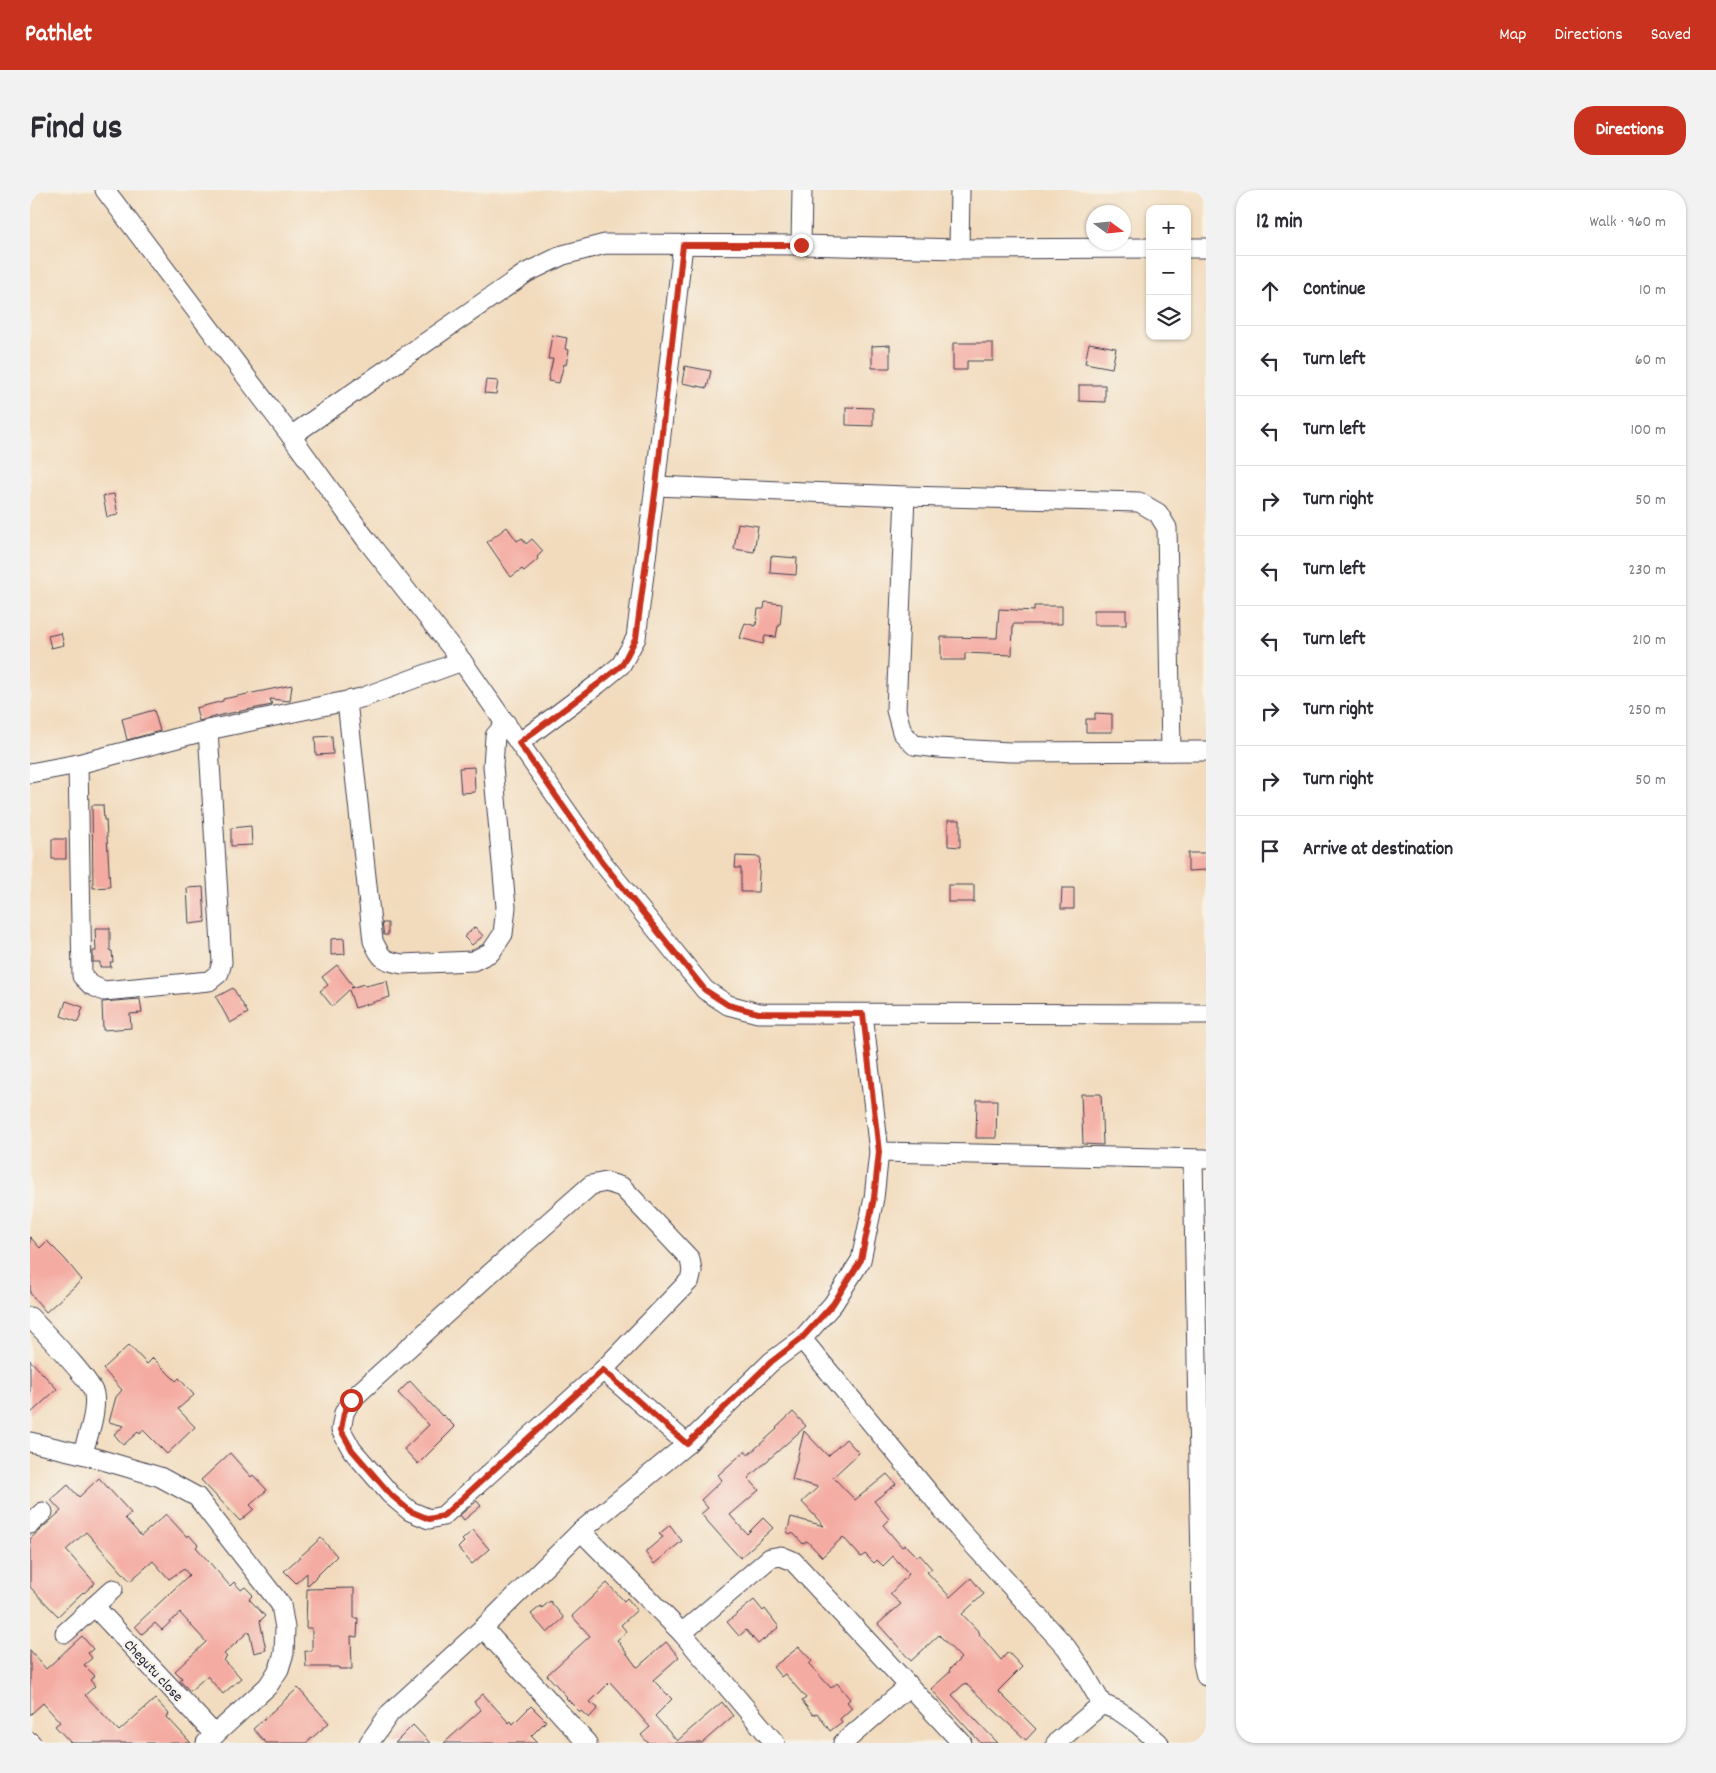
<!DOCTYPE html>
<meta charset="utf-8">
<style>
:root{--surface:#fff;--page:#f2f2f3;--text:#2b2b33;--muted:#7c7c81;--line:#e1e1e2;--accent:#c8321e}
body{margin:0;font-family:Dekko,sans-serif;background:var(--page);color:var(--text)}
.controls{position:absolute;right:15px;top:15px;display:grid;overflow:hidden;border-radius:10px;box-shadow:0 1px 4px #0004}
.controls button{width:45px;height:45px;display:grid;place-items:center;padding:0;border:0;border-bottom:1px solid var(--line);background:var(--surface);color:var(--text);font:25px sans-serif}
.compass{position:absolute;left:1056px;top:15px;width:45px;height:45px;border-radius:50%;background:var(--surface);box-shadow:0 1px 4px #0004;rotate:105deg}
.stop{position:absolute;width:15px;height:15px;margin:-11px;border:4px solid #c8321e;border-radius:50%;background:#fff}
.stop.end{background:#c8321e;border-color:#fff;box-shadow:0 1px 5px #0008}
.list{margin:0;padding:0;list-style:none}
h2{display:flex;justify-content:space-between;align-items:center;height:65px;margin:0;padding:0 20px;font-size:21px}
h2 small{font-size:16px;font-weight:400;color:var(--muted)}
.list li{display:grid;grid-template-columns:32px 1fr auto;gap:15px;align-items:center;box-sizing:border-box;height:70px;padding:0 20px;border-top:1px solid var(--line)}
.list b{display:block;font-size:19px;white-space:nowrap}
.list em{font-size:16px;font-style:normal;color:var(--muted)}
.icon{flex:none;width:28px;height:28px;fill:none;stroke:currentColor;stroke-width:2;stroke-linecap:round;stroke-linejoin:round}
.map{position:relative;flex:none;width:1176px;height:1553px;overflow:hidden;border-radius:20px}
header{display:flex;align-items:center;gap:30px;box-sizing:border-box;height:70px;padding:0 25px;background:var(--accent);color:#fff}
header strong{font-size:24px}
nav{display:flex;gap:28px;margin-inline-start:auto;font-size:18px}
.intro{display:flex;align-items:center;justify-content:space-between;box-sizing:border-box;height:120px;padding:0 30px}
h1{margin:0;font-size:35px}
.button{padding:12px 22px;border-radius:20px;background:var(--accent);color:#fff;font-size:18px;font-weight:700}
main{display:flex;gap:30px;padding:0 30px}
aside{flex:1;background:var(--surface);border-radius:20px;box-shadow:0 1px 4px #0004}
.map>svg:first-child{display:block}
</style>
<header>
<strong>Pathlet</strong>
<nav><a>Map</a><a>Directions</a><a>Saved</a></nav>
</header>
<div class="intro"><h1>Find us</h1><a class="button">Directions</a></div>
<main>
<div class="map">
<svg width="1176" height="1553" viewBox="0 0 1176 1553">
<rect width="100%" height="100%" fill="#f7f3e8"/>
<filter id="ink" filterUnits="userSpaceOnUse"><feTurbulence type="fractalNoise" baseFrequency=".02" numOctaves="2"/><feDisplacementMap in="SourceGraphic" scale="10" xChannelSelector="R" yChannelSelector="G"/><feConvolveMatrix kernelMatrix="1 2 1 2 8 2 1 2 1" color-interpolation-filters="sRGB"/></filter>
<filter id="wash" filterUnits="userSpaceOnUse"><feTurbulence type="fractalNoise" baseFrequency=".0096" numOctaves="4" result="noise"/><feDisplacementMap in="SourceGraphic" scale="20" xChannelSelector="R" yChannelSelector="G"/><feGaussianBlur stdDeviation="1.12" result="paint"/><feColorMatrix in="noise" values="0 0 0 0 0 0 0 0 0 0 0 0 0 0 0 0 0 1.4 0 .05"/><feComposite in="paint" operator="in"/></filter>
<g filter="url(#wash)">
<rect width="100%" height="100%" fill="#f2dbbd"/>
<g id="blocks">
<g fill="#f4aba2">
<path d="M 522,145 L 537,148 L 535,159 L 539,160 L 536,175 L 534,174 L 529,193 L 518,191 L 523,169 L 518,169 Z"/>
<path d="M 923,153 L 963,153 L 963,171 L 937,171 L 937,180 L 923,180 Z"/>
<path d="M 1059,153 L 1086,158 L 1082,178 L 1055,173 Z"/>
<path d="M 860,155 L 860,178 L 842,178 L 842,156 Z"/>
<path d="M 655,176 L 681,181 L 677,198 L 652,193 Z"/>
<path d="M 456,190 L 468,191 L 466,204 L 454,203 Z"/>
<path d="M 1049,195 L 1075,195 L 1075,212 L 1049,211 Z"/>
<path d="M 816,217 L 843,218 L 843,236 L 816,235 Z"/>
<path d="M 84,304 L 88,325 L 77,327 L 73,306 Z"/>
<path d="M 708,333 L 728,336 L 724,362 L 704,359 Z"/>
<path d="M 477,337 L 487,351 L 492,348 L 496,354 L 502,349 L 513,361 L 507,367 L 508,369 L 494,381 L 492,379 L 481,387 L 457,352 Z"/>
<path d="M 741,366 L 767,368 L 766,385 L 740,383 Z"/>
<path d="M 735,412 L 752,414 L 750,436 L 748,436 L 746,447 L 735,446 L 733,454 L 710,448 L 715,433 L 726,436 L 728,419 L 734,419 Z"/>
<path d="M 1004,416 L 1032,416 L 1032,434 L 983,434 L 982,465 L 935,463 L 935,470 L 911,470 L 911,447 L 967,448 L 969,419 L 1004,421 Z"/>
<rect x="1064" y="420" width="32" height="15"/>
<path d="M 31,443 L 34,455 L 21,458 L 18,446 Z"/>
<path d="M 262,495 L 260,511 L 240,509 L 242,515 L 196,524 L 169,531 L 166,518 L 193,511 L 193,509 Z"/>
<path d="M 124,520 L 130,541 L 97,550 L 92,529 Z"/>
<path d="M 1065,523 L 1082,524 L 1082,542 L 1056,542 L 1056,529 L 1065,529 Z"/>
<path d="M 302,546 L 303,564 L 286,565 L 285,547 Z"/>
<path d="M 444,577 L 445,602 L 431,603 L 429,578 Z"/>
<path d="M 62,615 L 73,615 L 74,630 L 76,630 L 80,697 L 63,698 Z"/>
<path d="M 918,630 L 930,630 L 930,657 L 918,656 Z"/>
<path d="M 221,636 L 222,655 L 201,656 L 201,638 Z"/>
<rect x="22" y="649" width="14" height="20"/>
<path d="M 1158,663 L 1176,663 L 1176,680 L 1158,681 Z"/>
<path d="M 706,666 L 730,667 L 728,702 L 711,702 L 711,678 L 705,678 Z"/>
<rect x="918" y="695" width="26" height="17"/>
<path d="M 173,697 L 175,732 L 159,734 L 157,698 Z"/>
<path d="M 1032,698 L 1044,698 L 1044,719 L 1031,719 Z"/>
<path d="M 352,733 L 358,733 L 358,745 L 354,745 Z"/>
<path d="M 445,737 L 453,746 L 442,755 L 434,747 Z"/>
<path d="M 65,738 L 80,738 L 80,761 L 82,761 L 83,772 L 80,772 L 81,777 L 70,777 L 70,772 L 63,772 L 63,761 L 66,761 Z"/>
<path d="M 314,748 L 315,764 L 301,765 L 301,749 Z"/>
<path d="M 307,775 L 323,796 L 321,798 L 334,794 L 335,796 L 357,791 L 360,807 L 325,818 L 319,800 L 302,816 L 290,801 L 298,795 L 292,787 Z"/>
<path d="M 203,798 L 218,823 L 200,833 L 186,807 Z"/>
<path d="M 110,809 L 112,823 L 100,824 L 101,838 L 73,840 L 72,812 Z"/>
<path d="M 36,811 L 53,817 L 48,832 L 31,826 Z"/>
<path d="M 1051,904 L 1071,904 L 1073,955 L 1053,954 Z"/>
<path d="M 947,910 L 967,910 L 966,948 L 946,948 Z"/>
<path d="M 0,1047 L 10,1058 L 17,1051 L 35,1069 L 52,1090 L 16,1122 L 0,1103 Z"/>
<path d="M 99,1155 L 117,1174 L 123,1168 L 146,1191 L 149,1188 L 164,1205 L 148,1219 L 165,1237 L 137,1264 L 113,1240 L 110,1244 L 108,1242 L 93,1255 L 84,1244 L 94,1236 L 79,1232 L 86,1207 L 92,1200 L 73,1179 Z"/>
<path d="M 0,1170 L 27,1199 L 0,1224 Z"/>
<path d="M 380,1191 L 412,1226 L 413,1225 L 425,1237 L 388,1274 L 374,1259 L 399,1235 L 368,1203 Z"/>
<path d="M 763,1222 L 776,1236 L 718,1288 L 729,1300 L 700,1325 L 717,1344 L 733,1328 L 743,1338 L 710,1368 L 671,1324 L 678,1318 L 671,1310 L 692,1290 L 688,1285 L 715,1261 L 718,1265 L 747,1239 L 746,1238 Z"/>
<path d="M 774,1241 L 798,1266 L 816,1249 L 829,1263 L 803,1287 L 825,1310 L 857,1284 L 866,1294 L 844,1311 L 859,1329 L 853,1335 L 872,1357 L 875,1355 L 887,1367 L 890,1365 L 902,1379 L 897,1382 L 920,1407 L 941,1388 L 954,1404 L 932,1424 L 950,1443 L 949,1444 L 971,1470 L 978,1462 L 992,1477 L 968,1501 L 1006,1539 L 996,1550 L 935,1493 L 922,1505 L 968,1553 L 951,1553 L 901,1499 L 920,1482 L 919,1480 L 931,1468 L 909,1445 L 881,1471 L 848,1434 L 871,1414 L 860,1404 L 879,1384 L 863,1366 L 853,1376 L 847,1370 L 844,1373 L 835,1364 L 831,1367 L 813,1347 L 792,1367 L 777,1351 L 773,1354 L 764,1344 L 757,1343 L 761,1327 L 794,1336 L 772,1312 L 788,1297 L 762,1290 Z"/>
<path d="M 200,1263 L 221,1287 L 223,1285 L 237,1300 L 220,1315 L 224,1319 L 210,1331 L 171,1290 Z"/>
<path d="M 69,1288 L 101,1323 L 95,1328 L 111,1346 L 136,1324 L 157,1347 L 159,1345 L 168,1355 L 166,1357 L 200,1396 L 204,1392 L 211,1400 L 215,1397 L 223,1405 L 219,1409 L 235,1426 L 230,1431 L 236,1460 L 224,1463 L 219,1441 L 194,1464 L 197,1467 L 194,1470 L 211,1488 L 193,1504 L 177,1486 L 160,1501 L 150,1491 L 152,1488 L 145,1481 L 176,1452 L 150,1423 L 132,1440 L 125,1433 L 112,1444 L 105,1436 L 159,1385 L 154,1379 L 139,1389 L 123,1371 L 100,1391 L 56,1342 L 36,1360 L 65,1393 L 54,1403 L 53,1402 L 28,1426 L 0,1397 L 0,1349 L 31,1321 L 21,1310 L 38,1295 L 49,1307 Z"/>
<path d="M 447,1311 L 451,1316 L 434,1330 L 430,1325 Z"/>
<path d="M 640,1335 L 652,1351 L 624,1374 L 615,1362 L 633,1347 L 629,1344 Z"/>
<path d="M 443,1340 L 459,1359 L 442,1374 L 428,1358 L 434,1352 L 432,1350 Z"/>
<path d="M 291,1348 L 307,1366 L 277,1396 L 277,1383 L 266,1393 L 254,1381 Z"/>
<path d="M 577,1393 L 594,1411 L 597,1408 L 607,1420 L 591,1435 L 597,1442 L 587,1450 L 606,1476 L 608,1477 L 636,1452 L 649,1467 L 623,1490 L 642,1509 L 625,1526 L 647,1551 L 692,1512 L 703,1526 L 672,1553 L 618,1553 L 611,1545 L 620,1537 L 580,1492 L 560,1512 L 568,1518 L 559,1528 L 551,1521 L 550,1522 L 536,1508 L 537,1507 L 517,1485 L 560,1446 L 542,1426 Z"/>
<path d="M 324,1398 L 324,1428 L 328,1428 L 327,1447 L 321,1446 L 322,1479 L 309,1479 L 309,1477 L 276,1477 L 275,1461 L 282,1461 L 282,1438 L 276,1438 L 277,1399 Z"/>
<path d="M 724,1410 L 733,1421 L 735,1419 L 749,1437 L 728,1454 L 716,1440 L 709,1446 L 697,1432 Z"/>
<path d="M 520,1411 L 534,1428 L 517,1443 L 501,1424 L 511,1416 L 512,1418 Z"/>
<path d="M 52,1446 L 63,1459 L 58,1463 L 62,1468 L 54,1475 L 65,1486 L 60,1490 L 65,1496 L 55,1505 L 89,1541 L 125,1509 L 139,1524 L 137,1527 L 161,1553 L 41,1553 L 25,1536 L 30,1532 L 13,1513 L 0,1525 L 0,1460 L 16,1479 Z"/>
<path d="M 769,1457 L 782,1471 L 779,1474 L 801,1498 L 807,1493 L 820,1509 L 817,1512 L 822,1518 L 810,1529 L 812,1532 L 800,1541 L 787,1523 L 783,1525 L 772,1511 L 776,1508 L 755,1484 L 751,1487 L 743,1477 Z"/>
<path d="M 268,1498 L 299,1533 L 276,1553 L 236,1553 L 223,1539 Z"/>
<path d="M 453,1504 L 479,1533 L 481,1531 L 483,1534 L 501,1516 L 516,1531 L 501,1546 L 508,1553 L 414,1553 L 451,1520 L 444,1512 Z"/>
<path d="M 383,1535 L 400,1553 L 365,1553 Z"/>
</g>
</g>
</g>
<g filter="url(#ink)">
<use href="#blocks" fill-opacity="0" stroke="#413e4e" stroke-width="1"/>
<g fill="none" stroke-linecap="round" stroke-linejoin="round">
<defs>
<g id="minor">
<path d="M 75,0 L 261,246 L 335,348 L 432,471 L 572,672 L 675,800 L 698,815 L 728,823 L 1176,824"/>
<path d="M 771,55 L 772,0"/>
<path d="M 1157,58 L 1176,58"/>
<path d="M 929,59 L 930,0"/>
<path d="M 261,246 L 496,83 L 533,65 L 575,54 L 771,55 L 929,59 L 1120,58"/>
<path d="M 625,296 L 875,306 L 1109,312 L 1128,323 L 1137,338 L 1141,561"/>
<path d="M 875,306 L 866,520 L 872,542 L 884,555 L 908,558 L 980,562 L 1176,561"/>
<path d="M 317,511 L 343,751 C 352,769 352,770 372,774 L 443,771 L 461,762 L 473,744 L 476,717 L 463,576 L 465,546 L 476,533"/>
<path d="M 489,553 L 568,494 L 591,475 L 606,448 L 625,296 L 653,55"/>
<path d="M 48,574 L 52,786 L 61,795 L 74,801 L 179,791 L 189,783 L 192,772 L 178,540"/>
<path d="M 0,583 L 48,574 L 178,540 L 331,508 L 432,471"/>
<path d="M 849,962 L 1176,969"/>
<path d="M 1163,970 L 1173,1473 L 1176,1486"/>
<path d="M 576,992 L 592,997 L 660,1069 L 662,1081 L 660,1090 L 573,1180 L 413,1326 L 399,1329 L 380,1321 L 361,1305 L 322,1260 L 311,1240 L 314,1223 L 321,1210 L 463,1081 L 561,995 Z"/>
<path d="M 0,1127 C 12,1140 62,1191 64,1204 C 67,1222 58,1247 52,1264"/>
<path d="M 772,1149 L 928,1338 L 1036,1457 L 1054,1483 L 1072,1514 L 1089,1521 L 1109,1535 L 1129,1553"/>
<path d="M 573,1180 L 657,1254"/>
<path d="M 0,1252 L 52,1264 L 130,1287 L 167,1307 L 251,1415 L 255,1438 L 254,1463 L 249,1479 L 238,1496 L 176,1553"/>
<path d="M 0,1334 L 13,1322"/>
<path d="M 551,1341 L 652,1443 L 740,1368 L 751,1366 L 763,1371 L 932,1553"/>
<path d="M 64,1416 L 185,1545"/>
<path d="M 453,1438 L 557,1553"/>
<path d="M 35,1443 L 83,1399"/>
<path d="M 652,1443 L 745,1553"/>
<path d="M 0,1552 L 1,1553"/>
<path d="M 339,1553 L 360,1523 L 453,1438 L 551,1341 L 657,1254 L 741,1172 L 772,1149 L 803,1114 L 831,1070 L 844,1008 L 849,962 L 833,824"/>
<path d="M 813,1553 L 879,1496"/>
<path d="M 1026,1553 L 1072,1514"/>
</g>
</defs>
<use href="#minor" stroke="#413e4e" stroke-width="21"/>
<use href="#minor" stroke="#fff" stroke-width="19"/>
</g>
</g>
<g fill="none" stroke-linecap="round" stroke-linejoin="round" filter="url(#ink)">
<path stroke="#c8321e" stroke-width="6" d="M 321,1210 L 314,1223 L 311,1240 L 322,1260 L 361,1305 L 380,1321 L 399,1329 L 413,1326 L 573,1180 L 657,1254 L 741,1172 L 772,1148 L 803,1114 L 831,1070 L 844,1008 L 849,962 L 833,824 L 728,823 L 698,815 L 675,800 L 572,672 L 489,553 L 568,494 L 592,475 L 606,448 L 626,296 L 653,55 L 771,55"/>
</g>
<g text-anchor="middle" stroke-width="4.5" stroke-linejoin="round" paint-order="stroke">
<g font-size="15" fill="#22223b" stroke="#f7f3e8">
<text transform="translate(124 1480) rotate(47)" y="5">Chegutu close</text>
</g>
</g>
</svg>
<div class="controls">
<button>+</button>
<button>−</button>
<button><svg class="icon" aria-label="layers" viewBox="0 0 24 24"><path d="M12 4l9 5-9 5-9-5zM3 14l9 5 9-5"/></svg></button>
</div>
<svg class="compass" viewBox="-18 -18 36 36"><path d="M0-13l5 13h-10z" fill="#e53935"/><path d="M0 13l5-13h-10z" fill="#7c7c81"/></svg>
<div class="stop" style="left:321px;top:1210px"></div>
<div class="stop end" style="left:771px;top:55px"></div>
</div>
<aside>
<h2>12 min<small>Walk · 960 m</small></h2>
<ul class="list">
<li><svg class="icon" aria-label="ahead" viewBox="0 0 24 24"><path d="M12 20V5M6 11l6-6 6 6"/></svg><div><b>Continue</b></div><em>10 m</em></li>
<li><svg class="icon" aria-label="left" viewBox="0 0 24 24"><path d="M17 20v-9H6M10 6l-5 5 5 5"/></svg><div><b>Turn left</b></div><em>60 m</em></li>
<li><svg class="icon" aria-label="left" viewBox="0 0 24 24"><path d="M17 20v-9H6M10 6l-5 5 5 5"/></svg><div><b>Turn left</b></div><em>100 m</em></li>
<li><svg class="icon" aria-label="right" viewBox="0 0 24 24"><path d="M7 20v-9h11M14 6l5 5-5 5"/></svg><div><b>Turn right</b></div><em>50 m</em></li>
<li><svg class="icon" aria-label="left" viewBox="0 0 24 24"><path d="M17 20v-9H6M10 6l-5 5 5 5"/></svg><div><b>Turn left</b></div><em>230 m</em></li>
<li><svg class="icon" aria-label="left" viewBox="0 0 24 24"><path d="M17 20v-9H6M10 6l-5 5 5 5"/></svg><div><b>Turn left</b></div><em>210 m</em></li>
<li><svg class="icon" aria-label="right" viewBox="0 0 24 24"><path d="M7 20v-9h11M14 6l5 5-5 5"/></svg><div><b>Turn right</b></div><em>250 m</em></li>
<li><svg class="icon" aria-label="right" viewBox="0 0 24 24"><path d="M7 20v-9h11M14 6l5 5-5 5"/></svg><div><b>Turn right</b></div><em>50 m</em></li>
<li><svg class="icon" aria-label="arrive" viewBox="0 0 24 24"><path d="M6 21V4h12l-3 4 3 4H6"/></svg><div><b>Arrive at destination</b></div></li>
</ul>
</aside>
</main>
